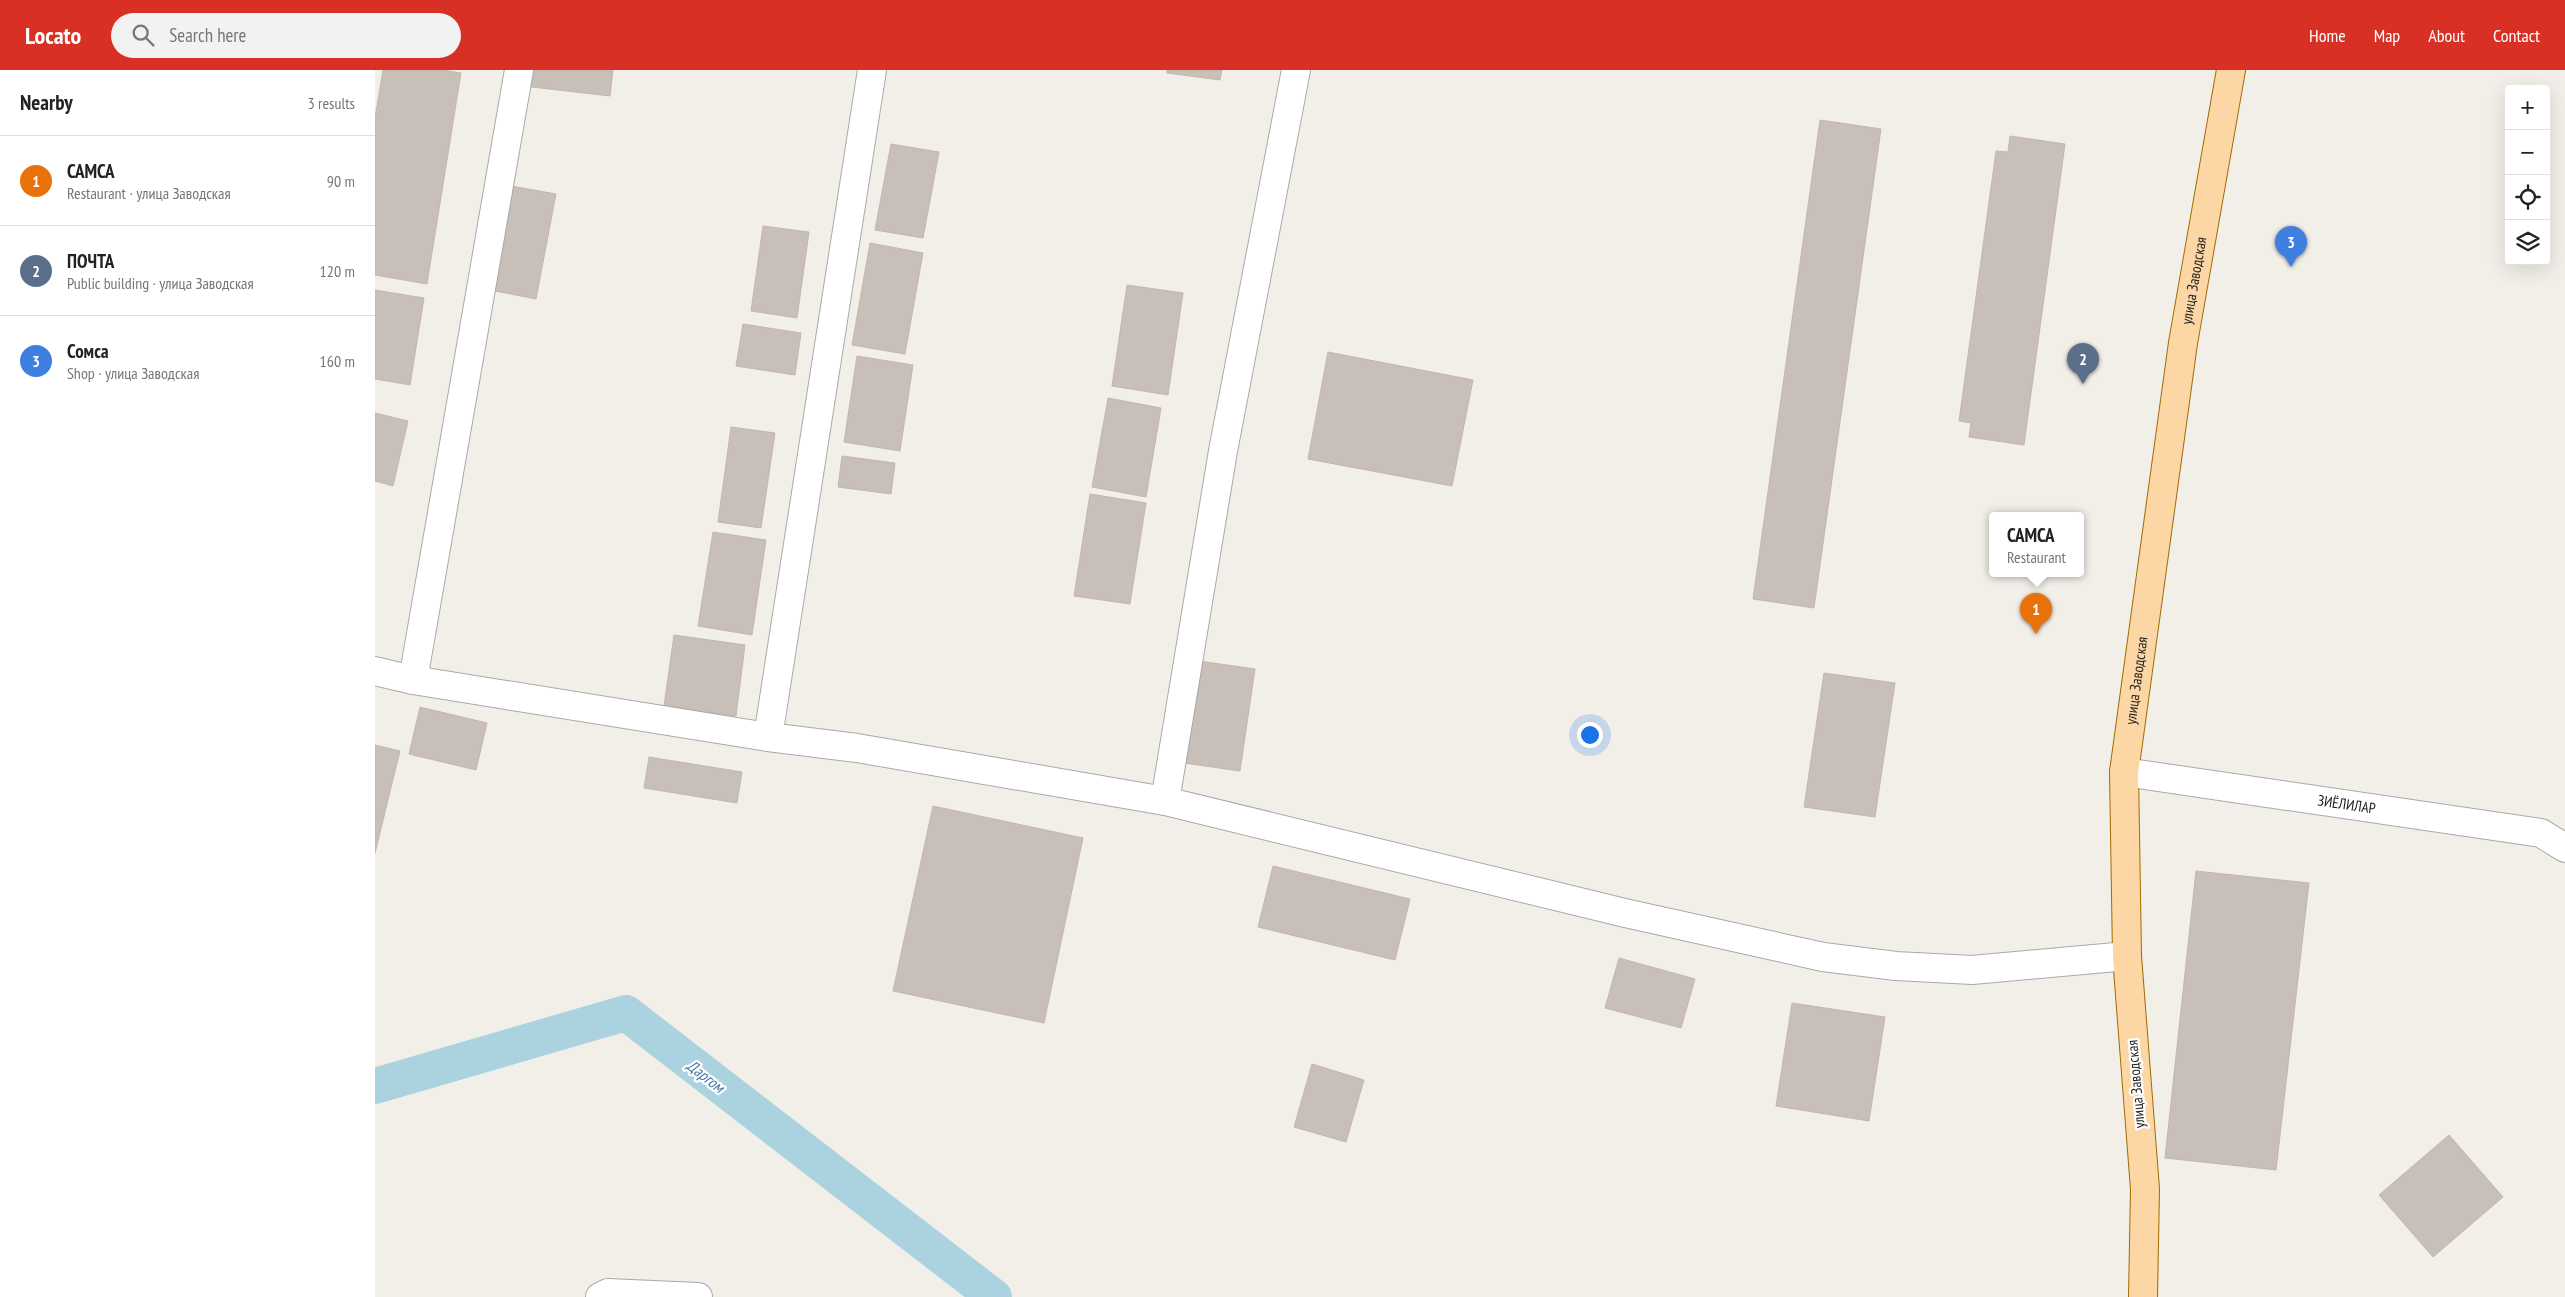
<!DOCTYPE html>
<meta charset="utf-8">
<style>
:root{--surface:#fff;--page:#f2f2f2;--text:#222;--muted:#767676;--line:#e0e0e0;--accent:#d93025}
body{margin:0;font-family:"PT Sans Narrow",sans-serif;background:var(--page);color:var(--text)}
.controls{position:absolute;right:15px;top:15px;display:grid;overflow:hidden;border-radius:5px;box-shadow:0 5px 20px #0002}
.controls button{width:45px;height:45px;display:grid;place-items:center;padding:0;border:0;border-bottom:1px solid var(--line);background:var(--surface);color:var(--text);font:25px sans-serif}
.you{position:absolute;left:1214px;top:664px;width:18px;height:18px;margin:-12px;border:4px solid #fff;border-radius:50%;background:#1a73e8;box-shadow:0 0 0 8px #1a73e833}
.badge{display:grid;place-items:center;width:32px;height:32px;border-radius:50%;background:var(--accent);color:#fff;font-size:16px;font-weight:700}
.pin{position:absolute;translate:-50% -41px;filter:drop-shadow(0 1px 2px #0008)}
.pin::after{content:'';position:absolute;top:26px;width:18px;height:15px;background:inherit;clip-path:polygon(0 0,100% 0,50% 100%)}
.popup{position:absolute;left:1614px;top:442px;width:95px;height:65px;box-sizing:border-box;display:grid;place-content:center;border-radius:5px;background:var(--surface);filter:drop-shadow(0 1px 4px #0005);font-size:16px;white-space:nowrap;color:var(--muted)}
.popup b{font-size:19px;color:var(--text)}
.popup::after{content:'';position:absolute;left:50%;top:100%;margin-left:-10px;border:10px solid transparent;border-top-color:var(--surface)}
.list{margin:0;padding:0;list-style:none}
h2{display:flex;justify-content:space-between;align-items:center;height:65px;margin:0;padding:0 20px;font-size:21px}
h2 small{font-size:16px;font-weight:400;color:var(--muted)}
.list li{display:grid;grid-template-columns:32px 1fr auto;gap:15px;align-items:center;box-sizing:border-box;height:90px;padding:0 20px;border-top:1px solid var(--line)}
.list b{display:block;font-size:19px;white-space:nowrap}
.list p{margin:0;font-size:16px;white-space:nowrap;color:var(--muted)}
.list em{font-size:16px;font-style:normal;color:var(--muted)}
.icon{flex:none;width:28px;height:28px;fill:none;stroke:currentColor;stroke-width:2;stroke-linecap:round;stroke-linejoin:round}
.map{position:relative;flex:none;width:2190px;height:1227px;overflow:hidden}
header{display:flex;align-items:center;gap:30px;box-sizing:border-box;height:70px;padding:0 25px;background:var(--accent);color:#fff}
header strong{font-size:24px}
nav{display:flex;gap:28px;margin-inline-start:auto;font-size:18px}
.search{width:350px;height:45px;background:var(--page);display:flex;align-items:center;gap:12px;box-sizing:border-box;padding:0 18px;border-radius:28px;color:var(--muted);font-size:19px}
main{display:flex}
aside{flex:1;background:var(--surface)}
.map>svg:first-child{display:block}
</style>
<header>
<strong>Locato</strong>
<div class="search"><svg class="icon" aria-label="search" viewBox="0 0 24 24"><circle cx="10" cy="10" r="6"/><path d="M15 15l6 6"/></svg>Search here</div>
<nav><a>Home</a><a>Map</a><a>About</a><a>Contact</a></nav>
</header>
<main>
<aside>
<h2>Nearby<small>3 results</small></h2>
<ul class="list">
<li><span class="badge" style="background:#e8710a">1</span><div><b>САМСА</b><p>Restaurant · улица Заводская</p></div><em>90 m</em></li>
<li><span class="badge" style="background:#5c6f8a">2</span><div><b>ПОЧТА</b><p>Public building · улица Заводская</p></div><em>120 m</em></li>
<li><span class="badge" style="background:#3f7fe0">3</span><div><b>Сомса</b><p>Shop · улица Заводская</p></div><em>160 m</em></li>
</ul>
</aside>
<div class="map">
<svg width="2190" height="1227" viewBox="0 0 2190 1227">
<rect width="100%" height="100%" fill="#f2efe9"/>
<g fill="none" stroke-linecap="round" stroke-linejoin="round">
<path stroke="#aad3df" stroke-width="36" d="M 0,1016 L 251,943 L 619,1227"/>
</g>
<g fill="#c7bfb8" stroke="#c4b6ab">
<path d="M 8,0 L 68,0 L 86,3 L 52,214 L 0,205 L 0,48 Z"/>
<path d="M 150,0 L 238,0 L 235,26 L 148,16 Z"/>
<path d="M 792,0 L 847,0 L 845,10 L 792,3 Z"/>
<path d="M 1445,50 L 1506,59 L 1439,538 L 1378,529 Z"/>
<path d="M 1635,66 L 1690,74 L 1649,375 L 1594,367 L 1596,353 L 1584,351 L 1621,81 L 1633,82 Z"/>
<path d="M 516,74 L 564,82 L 548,168 L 500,160 Z"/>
<path d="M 125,114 L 181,124 L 161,229 L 105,218 Z"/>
<path d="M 388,156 L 434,162 L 422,248 L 376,241 Z"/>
<path d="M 495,173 L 548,183 L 530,284 L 477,275 Z"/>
<path d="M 752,215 L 808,223 L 793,325 L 737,316 Z"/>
<path d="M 0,220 L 49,228 L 35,315 L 0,309 Z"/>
<path d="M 368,254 L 426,263 L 420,305 L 361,296 Z"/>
<path d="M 953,282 L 1098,310 L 1077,416 L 933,389 Z"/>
<path d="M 482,286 L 538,295 L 525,381 L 469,372 Z"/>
<path d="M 733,328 L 786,338 L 771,427 L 717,417 Z"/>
<path d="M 0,343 L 33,351 L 18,416 L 0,411 Z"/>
<path d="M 356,357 L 400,363 L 386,458 L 343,452 Z"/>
<path d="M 467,386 L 520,393 L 516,424 L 463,417 Z"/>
<path d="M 715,424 L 771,433 L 755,534 L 699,526 Z"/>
<path d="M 338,462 L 391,470 L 377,565 L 323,556 Z"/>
<path d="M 299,565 L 370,575 L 361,646 L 289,636 Z"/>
<path d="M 824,591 L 880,599 L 865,701 L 809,693 Z"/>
<path d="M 1449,603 L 1520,613 L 1500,747 L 1429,737 Z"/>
<path d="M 45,637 L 112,653 L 101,700 L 34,684 Z"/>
<path d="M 0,675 L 25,681 L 0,783 Z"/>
<path d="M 274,687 L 367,702 L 362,733 L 269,718 Z"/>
<path d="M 558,736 L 708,768 L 669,953 L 518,921 Z"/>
<path d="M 898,796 L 1035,829 L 1020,890 L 883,857 Z"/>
<path d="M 1821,801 L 1934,813 L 1901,1100 L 1790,1088 Z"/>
<path d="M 1244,888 L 1320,909 L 1306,958 L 1230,938 Z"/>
<path d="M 1417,933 L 1510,947 L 1494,1051 L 1401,1036 Z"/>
<path d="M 937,994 L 989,1010 L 971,1072 L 919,1057 Z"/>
<path d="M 2074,1065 L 2128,1127 L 2058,1187 L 2004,1125 Z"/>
</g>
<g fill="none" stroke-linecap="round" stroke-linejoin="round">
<defs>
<g id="minor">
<path d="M 921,0 L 848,381 L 790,731 L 1250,843 L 1448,887 L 1521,896 L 1597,900 L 1752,886"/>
<path d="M 0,601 L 38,610 L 144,0"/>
<path d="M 38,610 L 393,667 L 482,678 L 790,731"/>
<path d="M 393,667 L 497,0"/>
<path id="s1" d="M 1749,702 L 2166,763 L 2190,778"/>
<path d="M 225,1227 L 233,1223 L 323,1227"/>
</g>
<g id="major">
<path id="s2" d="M 1768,1227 L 1770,1119 L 1752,886 L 1749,702 L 1808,273 L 1856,0"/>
</g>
</defs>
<use href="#minor" stroke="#a9a9a9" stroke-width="30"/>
<use href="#major" stroke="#a06b00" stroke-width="30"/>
<use href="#minor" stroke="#fff" stroke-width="28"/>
<use href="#major" stroke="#fcd6a4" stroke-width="28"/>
</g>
<g text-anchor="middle" stroke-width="4.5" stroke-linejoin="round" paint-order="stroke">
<g font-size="15" fill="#222" stroke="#fff">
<text dy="5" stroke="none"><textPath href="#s2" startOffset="1022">улица Заводская</textPath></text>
<text dy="5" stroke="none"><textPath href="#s2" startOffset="618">улица Заводская</textPath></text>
<text dy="5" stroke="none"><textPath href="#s1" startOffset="225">ЗИЁЛИЛАР</textPath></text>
<text transform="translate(1761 1014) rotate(-95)" y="5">улица Заводская</text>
</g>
<g font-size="16" font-style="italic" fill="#4a7aab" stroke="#fff">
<text transform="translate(331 1006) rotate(38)" y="6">Даргом</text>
</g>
</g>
</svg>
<div class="controls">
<button>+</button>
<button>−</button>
<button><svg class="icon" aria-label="locate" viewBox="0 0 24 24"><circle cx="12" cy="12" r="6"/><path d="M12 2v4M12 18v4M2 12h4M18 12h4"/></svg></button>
<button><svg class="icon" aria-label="layers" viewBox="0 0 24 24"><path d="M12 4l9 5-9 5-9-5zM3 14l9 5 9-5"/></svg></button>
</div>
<div class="you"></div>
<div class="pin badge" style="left:1661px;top:564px;background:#e8710a">1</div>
<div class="popup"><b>САМСА</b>Restaurant</div>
<div class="pin badge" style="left:1708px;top:314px;background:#5c6f8a">2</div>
<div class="pin badge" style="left:1916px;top:197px;background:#3f7fe0">3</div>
</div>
</main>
